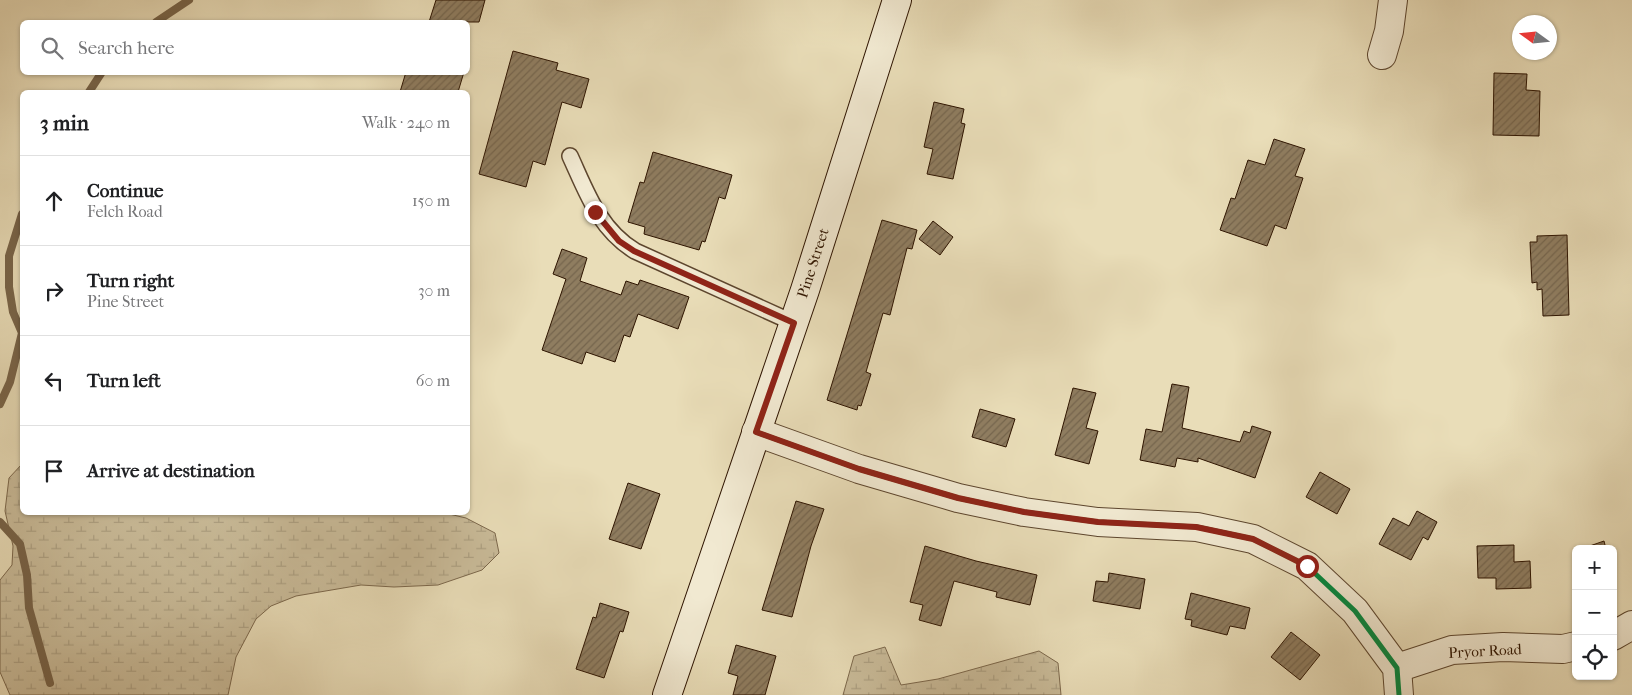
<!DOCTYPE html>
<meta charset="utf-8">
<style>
:root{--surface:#fff;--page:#f6f6f6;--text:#202124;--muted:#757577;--line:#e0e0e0}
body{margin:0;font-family:"IM FELL French Canon",serif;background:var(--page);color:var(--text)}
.controls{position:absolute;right:15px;bottom:15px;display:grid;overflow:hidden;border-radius:8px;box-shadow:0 1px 4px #0004}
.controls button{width:45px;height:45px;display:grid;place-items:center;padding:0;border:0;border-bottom:1px solid var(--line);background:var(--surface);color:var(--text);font:25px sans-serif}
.compass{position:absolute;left:1512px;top:15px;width:45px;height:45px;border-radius:50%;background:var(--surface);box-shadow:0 1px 4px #0004;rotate:285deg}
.stop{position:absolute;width:15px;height:15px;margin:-11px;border:4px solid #8f2418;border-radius:50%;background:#fff}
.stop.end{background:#8f2418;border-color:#fff;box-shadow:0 1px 5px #0008}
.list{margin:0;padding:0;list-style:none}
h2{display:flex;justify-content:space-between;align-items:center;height:65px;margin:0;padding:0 20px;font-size:21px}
h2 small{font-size:16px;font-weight:400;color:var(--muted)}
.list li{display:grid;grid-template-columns:32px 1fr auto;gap:15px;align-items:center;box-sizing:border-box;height:90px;padding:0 20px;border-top:1px solid var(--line)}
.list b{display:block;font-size:19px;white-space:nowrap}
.list p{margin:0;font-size:16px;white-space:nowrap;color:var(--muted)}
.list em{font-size:16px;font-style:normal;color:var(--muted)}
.icon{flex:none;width:28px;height:28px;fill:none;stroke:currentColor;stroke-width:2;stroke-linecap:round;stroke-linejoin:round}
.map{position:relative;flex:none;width:1632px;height:695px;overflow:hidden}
.search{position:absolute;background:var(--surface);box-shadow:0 1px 4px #0004;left:20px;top:20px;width:450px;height:55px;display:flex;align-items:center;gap:12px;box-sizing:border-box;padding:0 18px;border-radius:8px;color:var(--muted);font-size:19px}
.panel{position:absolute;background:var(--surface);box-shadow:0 1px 4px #0004;left:20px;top:90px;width:450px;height:425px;border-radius:8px}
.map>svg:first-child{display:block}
</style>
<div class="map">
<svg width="1632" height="695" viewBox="0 0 1632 695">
<defs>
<pattern id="wetland-marsh" width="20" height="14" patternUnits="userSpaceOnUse" patternTransform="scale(1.25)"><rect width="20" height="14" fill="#c9bb99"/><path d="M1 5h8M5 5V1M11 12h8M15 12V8" fill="none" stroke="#ada082"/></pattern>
<pattern id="building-hatch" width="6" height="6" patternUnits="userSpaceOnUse" patternTransform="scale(1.25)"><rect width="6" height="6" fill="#8f7d60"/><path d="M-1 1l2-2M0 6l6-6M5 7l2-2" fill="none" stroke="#75654d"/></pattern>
</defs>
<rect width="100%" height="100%" fill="#e9ddb8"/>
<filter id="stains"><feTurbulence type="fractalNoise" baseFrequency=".004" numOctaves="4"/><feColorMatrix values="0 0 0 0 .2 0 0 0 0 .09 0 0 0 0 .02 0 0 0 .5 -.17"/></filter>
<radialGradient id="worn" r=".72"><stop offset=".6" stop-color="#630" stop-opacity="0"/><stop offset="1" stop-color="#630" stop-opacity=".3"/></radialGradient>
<g fill="url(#wetland-marsh)" stroke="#7c684c">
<path d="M 22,464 L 22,512 L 445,513 L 466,518 L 495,533 L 499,553 L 482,570 L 438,585 L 394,587 L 361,585 L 296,596 L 271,606 L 256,619 L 236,657 L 228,695 L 10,695 L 0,672 L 0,580 L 12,565 L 13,546 L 5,511 L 9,478 Z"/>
<path d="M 885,647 L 901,685 L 938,679 L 1039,651 L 1058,663 L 1061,695 L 843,695 L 854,656 Z"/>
</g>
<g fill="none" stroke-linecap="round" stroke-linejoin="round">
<g stroke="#786449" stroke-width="8">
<path d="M 156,22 L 189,0"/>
<path d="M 89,92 L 102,72"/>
<path d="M 0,404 L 10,382 L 22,333 L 13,312 L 9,287 L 9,256 L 22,214"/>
<path d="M 0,522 L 20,544 L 27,575 L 29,608 L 50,683"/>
</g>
</g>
<g fill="url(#building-hatch)" stroke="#2e1400">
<path d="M 436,0 L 485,0 L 479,22 L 429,22 Z"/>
<path d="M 513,51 L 558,63 L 556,70 L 589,79 L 581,108 L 562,102 L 545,165 L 533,161 L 526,187 L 479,174 Z"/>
<path d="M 406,72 L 464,72 L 458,92 L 400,92 Z"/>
<path d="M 1494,73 L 1527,74 L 1526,90 L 1540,91 L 1539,136 L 1493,135 Z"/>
<path d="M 934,102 L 964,109 L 961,123 L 965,124 L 953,179 L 927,174 L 933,149 L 924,147 Z"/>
<path d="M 1274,139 L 1305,149 L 1295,176 L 1303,178 L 1286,229 L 1275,225 L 1267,246 L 1220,230 L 1231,198 L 1235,199 L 1248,160 L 1265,165 Z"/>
<path d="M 653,152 L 732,175 L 725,199 L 719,197 L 705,242 L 702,241 L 699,250 L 644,234 L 645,227 L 628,222 L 640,182 L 644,183 Z"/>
<path d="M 882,220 L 917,230 L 912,249 L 907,248 L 890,315 L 883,313 L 866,372 L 871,374 L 861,406 L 858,405 L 857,410 L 827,400 Z"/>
<path d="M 933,221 L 953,237 L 940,255 L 919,239 Z"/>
<path d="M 1567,235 L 1569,315 L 1543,316 L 1542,289 L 1537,290 L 1537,282 L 1532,283 L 1530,242 L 1537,242 L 1537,236 Z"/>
<path d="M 562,249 L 587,258 L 580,281 L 621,295 L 626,281 L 638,285 L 640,280 L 689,297 L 678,329 L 638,314 L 630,337 L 624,335 L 615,362 L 586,352 L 582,364 L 542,350 L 566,279 L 553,274 Z"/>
<path d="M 1172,384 L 1189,387 L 1182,428 L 1240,442 L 1244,431 L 1250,433 L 1252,426 L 1271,432 L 1255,478 L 1198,458 L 1198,462 L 1177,458 L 1175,467 L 1140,460 L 1146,429 L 1162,432 Z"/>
<path d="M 1073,388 L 1096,393 L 1086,428 L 1098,431 L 1089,464 L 1055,455 Z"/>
<path d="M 980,409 L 1015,419 L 1006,447 L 972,437 Z"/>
<path d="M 1320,472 L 1350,489 L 1337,514 L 1306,497 Z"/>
<path d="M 628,483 L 660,494 L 641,549 L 609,539 Z"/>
<path d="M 796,501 L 824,509 L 811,546 L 792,617 L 762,610 Z"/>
<path d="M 1417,511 L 1437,522 L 1428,540 L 1423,537 L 1411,560 L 1379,544 L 1393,518 L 1409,526 Z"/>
<path d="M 1604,541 L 1606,549 L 1583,549 L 1584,548 Z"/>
<path d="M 1514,545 L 1514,562 L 1530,561 L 1531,588 L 1496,589 L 1496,578 L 1478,578 L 1477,546 Z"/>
<path d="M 925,546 L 976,561 L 1037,575 L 1030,605 L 996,597 L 997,592 L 954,581 L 941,626 L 919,620 L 923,605 L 910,602 Z"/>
<path d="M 1109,573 L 1145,579 L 1140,609 L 1093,601 L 1096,581 L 1108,582 Z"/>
<path d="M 1191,593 L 1250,608 L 1245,629 L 1230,626 L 1227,635 L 1191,626 L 1192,620 L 1185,619 Z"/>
<path d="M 600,603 L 629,612 L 623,632 L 620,631 L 604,678 L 576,669 L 593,617 L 596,618 Z"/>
<path d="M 1291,632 L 1320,655 L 1300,680 L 1271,657 Z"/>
<path d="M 736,645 L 776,656 L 765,695 L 733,695 L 738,676 L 728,673 Z"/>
</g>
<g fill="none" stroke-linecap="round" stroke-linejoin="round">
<defs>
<path id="lane" d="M 570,156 C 587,193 599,229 635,251 L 794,323"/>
<g id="street">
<path d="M 1382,55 L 1389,31 L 1393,0"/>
<path d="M 756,432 L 859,469 L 958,498 L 1024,512 L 1098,522 L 1197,527 L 1253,539 L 1307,566 L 1355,611 L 1397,668 L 1399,695"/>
<path d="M 1613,636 L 1632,625"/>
<path d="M 1397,668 L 1452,650 L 1503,647 L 1563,649 L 1576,646"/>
</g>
<path id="secondary" d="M 667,695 L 805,290 L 897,0"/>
</defs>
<use href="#lane" stroke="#5d462e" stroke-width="18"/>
<use href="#street" stroke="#5d462e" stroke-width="30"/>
<use href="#secondary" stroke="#2e1400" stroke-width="30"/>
<use href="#lane" stroke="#f1e9d1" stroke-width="15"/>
<use href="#street" stroke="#f1e9d1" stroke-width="28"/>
<use href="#secondary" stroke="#f1e9d1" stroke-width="28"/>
<defs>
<path id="cycleway" d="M 756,432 L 859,469 L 958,498 L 1024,512 L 1098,522 L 1197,527 L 1253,539 L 1307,566 L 1355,611 L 1397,668 L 1399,695"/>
</defs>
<use href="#cycleway" stroke="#f1e9d1" stroke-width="8"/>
<use href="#cycleway" stroke="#00873e" stroke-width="5"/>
</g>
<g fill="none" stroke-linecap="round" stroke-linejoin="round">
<path stroke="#8f2418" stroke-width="6" d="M 595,212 L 619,241 L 634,251 L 794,323 L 756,432 L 859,469 L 958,498 L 1024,512 L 1098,522 L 1196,527 L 1253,539 L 1307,566"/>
</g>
<g text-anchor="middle" stroke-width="4" stroke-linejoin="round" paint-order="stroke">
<g font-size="15" fill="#2e1400" stroke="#f1e9d1">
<text transform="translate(813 263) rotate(-72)" y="5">Pine Street</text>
<text transform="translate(1485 651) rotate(-3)" y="5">Pryor Road</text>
</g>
</g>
<rect width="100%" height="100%" filter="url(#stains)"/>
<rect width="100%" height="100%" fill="url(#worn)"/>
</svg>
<div class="controls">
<button>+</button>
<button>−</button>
<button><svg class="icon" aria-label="locate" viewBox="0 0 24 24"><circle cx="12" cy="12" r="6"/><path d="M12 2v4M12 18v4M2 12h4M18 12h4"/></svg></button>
</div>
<svg class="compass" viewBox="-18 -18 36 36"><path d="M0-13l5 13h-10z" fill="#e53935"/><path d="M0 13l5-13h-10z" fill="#757577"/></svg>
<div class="stop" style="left:1307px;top:566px"></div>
<div class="stop end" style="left:595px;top:212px"></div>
<div class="search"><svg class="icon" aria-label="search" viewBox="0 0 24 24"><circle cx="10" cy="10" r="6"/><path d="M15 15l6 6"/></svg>Search here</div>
<section class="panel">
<h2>3 min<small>Walk · 240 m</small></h2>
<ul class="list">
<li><svg class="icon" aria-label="ahead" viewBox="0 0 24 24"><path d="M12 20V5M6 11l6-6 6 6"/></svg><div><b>Continue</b><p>Felch Road</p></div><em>150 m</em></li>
<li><svg class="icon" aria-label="right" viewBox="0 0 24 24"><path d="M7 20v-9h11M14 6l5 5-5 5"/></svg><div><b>Turn right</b><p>Pine Street</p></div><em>30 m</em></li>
<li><svg class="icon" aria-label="left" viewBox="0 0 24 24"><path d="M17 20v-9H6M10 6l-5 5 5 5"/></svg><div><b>Turn left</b></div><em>60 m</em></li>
<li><svg class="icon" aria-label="arrive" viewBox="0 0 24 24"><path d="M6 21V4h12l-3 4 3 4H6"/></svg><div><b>Arrive at destination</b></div></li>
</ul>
</section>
</div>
